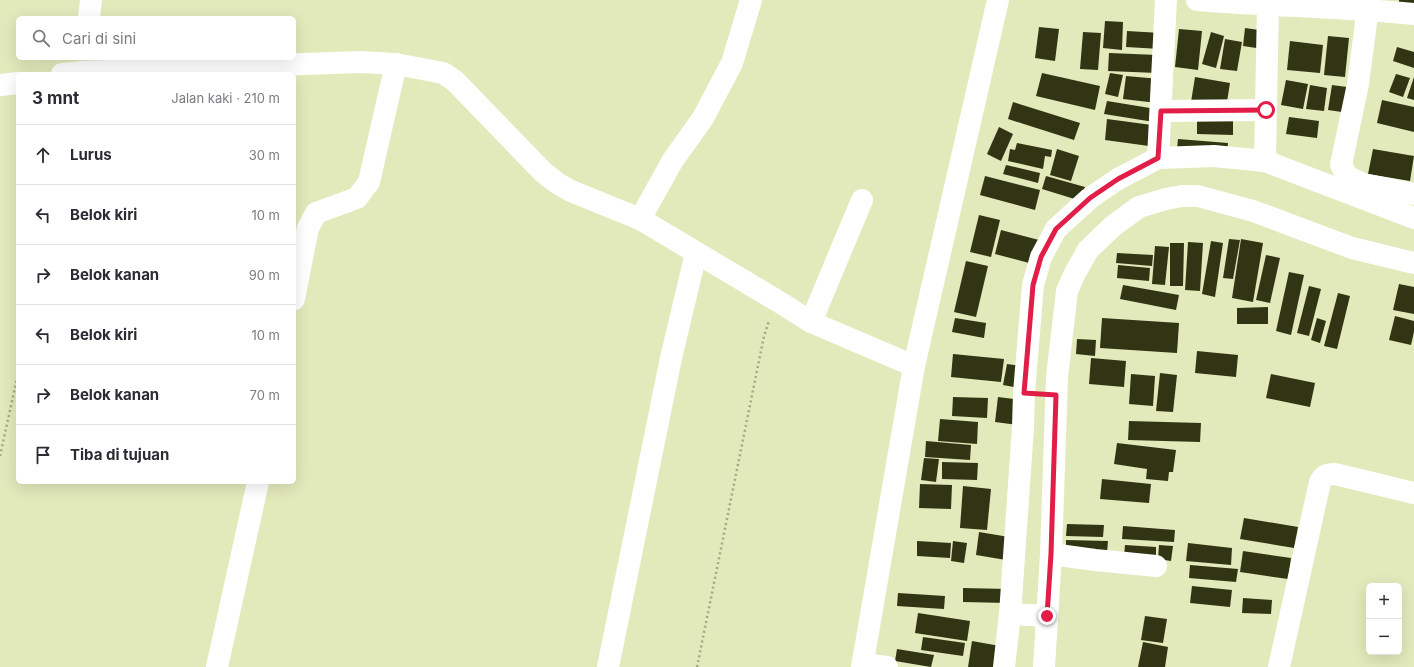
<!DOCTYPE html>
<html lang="id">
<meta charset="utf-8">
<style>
:root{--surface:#fff;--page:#f7f7f7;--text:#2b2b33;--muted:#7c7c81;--line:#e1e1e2}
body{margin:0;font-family:Inter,sans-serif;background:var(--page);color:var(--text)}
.controls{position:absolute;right:12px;bottom:12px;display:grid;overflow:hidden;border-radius:6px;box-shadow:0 4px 16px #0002}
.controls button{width:36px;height:36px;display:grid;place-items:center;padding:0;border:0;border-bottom:1px solid var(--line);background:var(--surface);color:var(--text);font:20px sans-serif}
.stop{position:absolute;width:12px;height:12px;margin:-9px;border:3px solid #e11d48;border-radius:50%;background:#fff}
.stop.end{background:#e11d48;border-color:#fff;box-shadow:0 1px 4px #0008}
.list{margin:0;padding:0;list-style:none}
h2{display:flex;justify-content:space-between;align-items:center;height:52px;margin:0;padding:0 16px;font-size:17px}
h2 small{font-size:13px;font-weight:400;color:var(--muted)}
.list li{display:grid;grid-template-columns:26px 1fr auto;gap:12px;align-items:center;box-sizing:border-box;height:60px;padding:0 16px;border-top:1px solid var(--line)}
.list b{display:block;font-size:15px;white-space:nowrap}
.list em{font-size:13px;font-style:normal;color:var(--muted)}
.icon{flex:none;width:22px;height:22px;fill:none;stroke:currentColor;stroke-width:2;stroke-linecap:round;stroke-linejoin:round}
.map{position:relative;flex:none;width:1414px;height:667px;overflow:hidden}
.search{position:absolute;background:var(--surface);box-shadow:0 4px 16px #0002;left:16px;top:16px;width:280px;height:44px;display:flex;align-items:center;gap:10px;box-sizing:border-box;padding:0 14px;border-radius:6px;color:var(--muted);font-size:15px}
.panel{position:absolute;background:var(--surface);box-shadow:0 4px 16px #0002;left:16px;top:72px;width:280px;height:412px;border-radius:6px}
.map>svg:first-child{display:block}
</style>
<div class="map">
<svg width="1414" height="667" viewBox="0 0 1414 667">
<rect width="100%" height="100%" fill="#e2e9bb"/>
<g fill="#323514">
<path d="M 1399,0 L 1414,0 L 1414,4 L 1399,3 Z"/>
<path d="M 1105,21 L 1123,22 L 1122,50 L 1103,48 Z"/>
<path d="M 1039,27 L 1059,29 L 1055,61 L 1035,58 Z"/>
<path d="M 1245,28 L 1266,31 L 1263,49 L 1243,46 Z"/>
<path d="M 1179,29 L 1202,31 L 1198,70 L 1175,67 Z"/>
<path d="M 1127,31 L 1161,33 L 1160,49 L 1126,47 Z"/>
<path d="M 1083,32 L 1101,33 L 1098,70 L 1080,69 Z"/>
<path d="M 1211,32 L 1224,36 L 1216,68 L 1202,64 Z"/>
<path d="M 1328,36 L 1349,38 L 1345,77 L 1324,75 Z"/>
<path d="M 1225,39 L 1242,42 L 1237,71 L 1220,69 Z"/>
<path d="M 1290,41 L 1323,45 L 1320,73 L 1287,70 Z"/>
<path d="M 1397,47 L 1414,52 L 1414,68 L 1393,61 Z"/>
<path d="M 1109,53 L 1158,55 L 1157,73 L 1108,71 Z"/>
<path d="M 1042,73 L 1100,86 L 1095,110 L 1036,96 Z"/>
<path d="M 1110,73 L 1123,75 L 1118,97 L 1105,94 Z"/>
<path d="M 1396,74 L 1410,78 L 1403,97 L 1389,92 Z"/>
<path d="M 1126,76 L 1160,79 L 1157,103 L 1123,99 Z"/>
<path d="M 1195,77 L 1230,83 L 1226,108 L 1191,102 Z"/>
<path d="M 1414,77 L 1414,100 L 1407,98 Z"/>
<path d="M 1286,80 L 1308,84 L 1303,109 L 1281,105 Z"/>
<path d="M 1310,85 L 1327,88 L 1324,111 L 1306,109 Z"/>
<path d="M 1332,85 L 1347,87 L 1342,112 L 1328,110 Z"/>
<path d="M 1382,100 L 1414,107 L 1414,132 L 1377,123 Z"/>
<path d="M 1107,101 L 1156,109 L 1154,122 L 1104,114 Z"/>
<path d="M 1013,102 L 1080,123 L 1074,140 L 1008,119 Z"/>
<path d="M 1289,117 L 1319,121 L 1317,138 L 1286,134 Z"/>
<path d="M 1107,119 L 1152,125 L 1149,146 L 1105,140 Z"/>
<path d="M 1197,119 L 1233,120 L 1233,135 L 1197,134 Z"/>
<path d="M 999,127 L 1013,134 L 1001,161 L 987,154 Z"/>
<path d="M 1178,139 L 1228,143 L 1227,153 L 1177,149 Z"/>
<path d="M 1017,143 L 1052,150 L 1051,157 L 1045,156 L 1043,169 L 1008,161 L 1010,149 L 1015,150 Z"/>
<path d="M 1057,149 L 1079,156 L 1071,181 L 1050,175 Z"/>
<path d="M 1373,149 L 1414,156 L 1410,181 L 1368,174 Z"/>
<path d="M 1006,165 L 1040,173 L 1038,183 L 1003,174 Z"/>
<path d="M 985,176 L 1040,190 L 1035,210 L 980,195 Z"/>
<path d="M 1046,176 L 1085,187 L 1081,201 L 1042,189 Z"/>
<path d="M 979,215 L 1000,220 L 991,257 L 970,252 Z"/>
<path d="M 1001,230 L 1039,240 L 1033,264 L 995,254 Z"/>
<path d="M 1229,239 L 1240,240 L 1233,279 L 1223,278 Z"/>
<path d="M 1241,239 L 1263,243 L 1253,302 L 1232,298 Z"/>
<path d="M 1211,241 L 1223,243 L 1215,297 L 1202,294 Z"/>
<path d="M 1188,242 L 1203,243 L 1200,291 L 1185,290 Z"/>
<path d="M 1170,243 L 1184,243 L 1183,286 L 1170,286 Z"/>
<path d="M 1155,246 L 1169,247 L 1165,285 L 1152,284 Z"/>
<path d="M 1117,253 L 1153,255 L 1152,266 L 1116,263 Z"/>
<path d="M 1266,255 L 1280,258 L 1270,303 L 1256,300 Z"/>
<path d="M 966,261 L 988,266 L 976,317 L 954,312 Z"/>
<path d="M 1118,265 L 1150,268 L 1149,281 L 1117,278 Z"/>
<path d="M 1289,272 L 1304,275 L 1291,335 L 1276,331 Z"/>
<path d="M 1399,284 L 1414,287 L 1414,314 L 1393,310 Z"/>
<path d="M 1123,285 L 1179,295 L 1176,310 L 1120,299 Z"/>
<path d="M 1309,286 L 1321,289 L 1309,336 L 1297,333 Z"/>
<path d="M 1338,293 L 1350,296 L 1337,349 L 1324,346 Z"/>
<path d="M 1268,307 L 1268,324 L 1237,324 L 1237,308 Z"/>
<path d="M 1395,316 L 1414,321 L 1414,332 L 1411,345 L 1389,340 Z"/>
<path d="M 955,318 L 986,323 L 984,338 L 952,332 Z"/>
<path d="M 1102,318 L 1179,323 L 1177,353 L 1100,348 Z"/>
<path d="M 1317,318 L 1326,321 L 1320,343 L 1311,340 Z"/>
<path d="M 1077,339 L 1096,340 L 1095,356 L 1076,354 Z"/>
<path d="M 1197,351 L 1238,355 L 1236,377 L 1195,373 Z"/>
<path d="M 953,354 L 1004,359 L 1001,382 L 951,377 Z"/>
<path d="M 1091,358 L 1126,361 L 1124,387 L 1089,384 Z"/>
<path d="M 1007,364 L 1023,366 L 1020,388 L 1003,385 Z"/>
<path d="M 1160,373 L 1177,375 L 1173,412 L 1156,411 Z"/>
<path d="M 1131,374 L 1155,376 L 1153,406 L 1129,404 Z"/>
<path d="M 1271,374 L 1315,383 L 1310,407 L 1266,398 Z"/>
<path d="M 953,397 L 988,398 L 987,418 L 952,416 Z"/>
<path d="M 998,397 L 1021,400 L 1018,425 L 995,422 Z"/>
<path d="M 940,419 L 978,422 L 977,444 L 938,441 Z"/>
<path d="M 1129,421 L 1201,423 L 1200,442 L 1128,440 Z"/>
<path d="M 926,441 L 971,445 L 970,460 L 925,457 Z"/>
<path d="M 1117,443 L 1176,450 L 1173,472 L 1169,472 L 1168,481 L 1146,479 L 1147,469 L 1114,464 Z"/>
<path d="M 924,458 L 939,459 L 936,482 L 921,480 Z"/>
<path d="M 942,462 L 978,463 L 977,480 L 942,479 Z"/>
<path d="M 1102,479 L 1151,484 L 1149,503 L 1100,499 Z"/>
<path d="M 920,484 L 952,485 L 951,509 L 919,508 Z"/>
<path d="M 963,486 L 991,489 L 987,530 L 960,528 Z"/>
<path d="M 1244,518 L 1298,527 L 1294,548 L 1240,539 Z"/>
<path d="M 1067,524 L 1104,525 L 1103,537 L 1066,536 Z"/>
<path d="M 1123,526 L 1175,530 L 1174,542 L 1122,539 Z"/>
<path d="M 979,532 L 1009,537 L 1006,560 L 976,555 Z"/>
<path d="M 1066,540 L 1108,541 L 1107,553 L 1066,551 Z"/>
<path d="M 917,541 L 951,543 L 950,558 L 917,556 Z"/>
<path d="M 953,541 L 967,543 L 964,563 L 951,561 Z"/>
<path d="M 1188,543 L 1232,548 L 1231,565 L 1186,561 Z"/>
<path d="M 1125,545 L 1156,547 L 1156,559 L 1124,557 Z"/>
<path d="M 1159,545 L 1173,546 L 1171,561 L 1158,559 Z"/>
<path d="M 1243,551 L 1291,558 L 1288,579 L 1240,572 Z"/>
<path d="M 1190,565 L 1238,569 L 1236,582 L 1189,578 Z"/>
<path d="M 1192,586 L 1232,590 L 1230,607 L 1190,603 Z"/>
<path d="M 963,588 L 1009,589 L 1008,603 L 963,602 Z"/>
<path d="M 898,593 L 945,596 L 944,609 L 897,606 Z"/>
<path d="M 1243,598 L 1272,600 L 1271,614 L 1242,613 Z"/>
<path d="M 918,613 L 970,621 L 967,641 L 915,633 Z"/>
<path d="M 1145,616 L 1167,619 L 1163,643 L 1141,640 Z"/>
<path d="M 923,637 L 965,643 L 963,656 L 921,650 Z"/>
<path d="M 972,641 L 1000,646 L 996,667 L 968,667 Z"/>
<path d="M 1143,642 L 1168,647 L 1165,667 L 1138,667 Z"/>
<path d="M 897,649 L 934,655 L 931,667 L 895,661 Z"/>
</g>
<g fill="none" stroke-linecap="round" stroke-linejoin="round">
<g stroke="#a3a883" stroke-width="2.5" stroke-dasharray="2 3" stroke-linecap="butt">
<path d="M 0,456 L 18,374"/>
<path d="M 697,667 L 764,336 L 769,321"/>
</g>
<g stroke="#fff" stroke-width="22">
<path d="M 1197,0 C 1269,6 1342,7 1414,14"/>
<path d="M 1369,0 L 1358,84 L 1341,165 L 1347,176 L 1363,184 L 1414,194"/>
<path d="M 89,18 L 91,0"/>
<path d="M 62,74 L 83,72 L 361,62 L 396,64 L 443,73 L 455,81 L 543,172 L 557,183 L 571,191 L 640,219 L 776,300 L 811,322 L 914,366"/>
<path d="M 0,85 L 18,83"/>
<path d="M 1161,111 L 1266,110"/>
<path d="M 1158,158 L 1166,0"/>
<path d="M 1265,161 L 1268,5"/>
<path d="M 640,219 L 673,160 L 703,118 L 732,63 L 751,0"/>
<path d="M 294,299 L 308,228 L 316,213 L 357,198 L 369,182 L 396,64"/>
<path d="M 811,322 L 862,200"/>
<path d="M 1051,554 L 1095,560 L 1156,566"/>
<path d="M 1010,614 L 1047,616"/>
<path d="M 863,664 L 887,667"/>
<path d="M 217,667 L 258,482"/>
<path d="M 608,667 L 671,358 L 696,253"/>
<path d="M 862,667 L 914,366 L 998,0"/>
<path d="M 1004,667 L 1010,614 L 1023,427 L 1024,393 L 1033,285 L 1041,257 L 1056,229 L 1090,198 L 1118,179 L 1158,158 L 1214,156 L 1265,161 L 1414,218"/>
<path d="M 1044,667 L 1051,554 L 1057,377 L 1067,291 L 1075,273 L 1088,250 L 1113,226 L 1139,207 L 1166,199 L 1182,196 L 1198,196 L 1253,211 L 1352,248 L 1414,263"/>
<path d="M 1279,667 L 1320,482 C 1324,475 1327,474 1335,474 L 1414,493"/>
</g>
</g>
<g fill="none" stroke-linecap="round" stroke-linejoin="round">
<path stroke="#e11d48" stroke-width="5" d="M 1047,616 L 1051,554 L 1056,395 L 1024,393 L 1033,285 L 1041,257 L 1056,229 L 1090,198 L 1118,179 L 1158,158 L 1161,111 L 1266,110"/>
</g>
</svg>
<div class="controls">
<button>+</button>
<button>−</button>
</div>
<div class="stop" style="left:1266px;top:110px"></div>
<div class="stop end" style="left:1047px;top:616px"></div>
<div class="search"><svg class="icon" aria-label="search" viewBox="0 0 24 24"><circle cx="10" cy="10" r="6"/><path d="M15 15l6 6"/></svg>Cari di sini</div>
<section class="panel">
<h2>3 mnt<small>Jalan kaki · 210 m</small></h2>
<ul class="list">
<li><svg class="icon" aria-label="ahead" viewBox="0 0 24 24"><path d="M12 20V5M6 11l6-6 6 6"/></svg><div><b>Lurus</b></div><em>30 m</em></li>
<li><svg class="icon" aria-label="left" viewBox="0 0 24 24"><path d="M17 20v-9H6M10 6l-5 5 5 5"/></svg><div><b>Belok kiri</b></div><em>10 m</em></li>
<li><svg class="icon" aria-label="right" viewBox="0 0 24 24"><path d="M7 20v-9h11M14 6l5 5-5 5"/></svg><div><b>Belok kanan</b></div><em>90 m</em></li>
<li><svg class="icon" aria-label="left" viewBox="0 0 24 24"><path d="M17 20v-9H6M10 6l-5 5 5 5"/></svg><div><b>Belok kiri</b></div><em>10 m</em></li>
<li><svg class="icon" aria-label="right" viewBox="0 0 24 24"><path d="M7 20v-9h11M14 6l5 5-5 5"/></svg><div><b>Belok kanan</b></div><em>70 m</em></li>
<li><svg class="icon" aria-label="arrive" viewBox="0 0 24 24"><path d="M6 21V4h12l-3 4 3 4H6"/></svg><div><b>Tiba di tujuan</b></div></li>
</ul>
</section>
</div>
